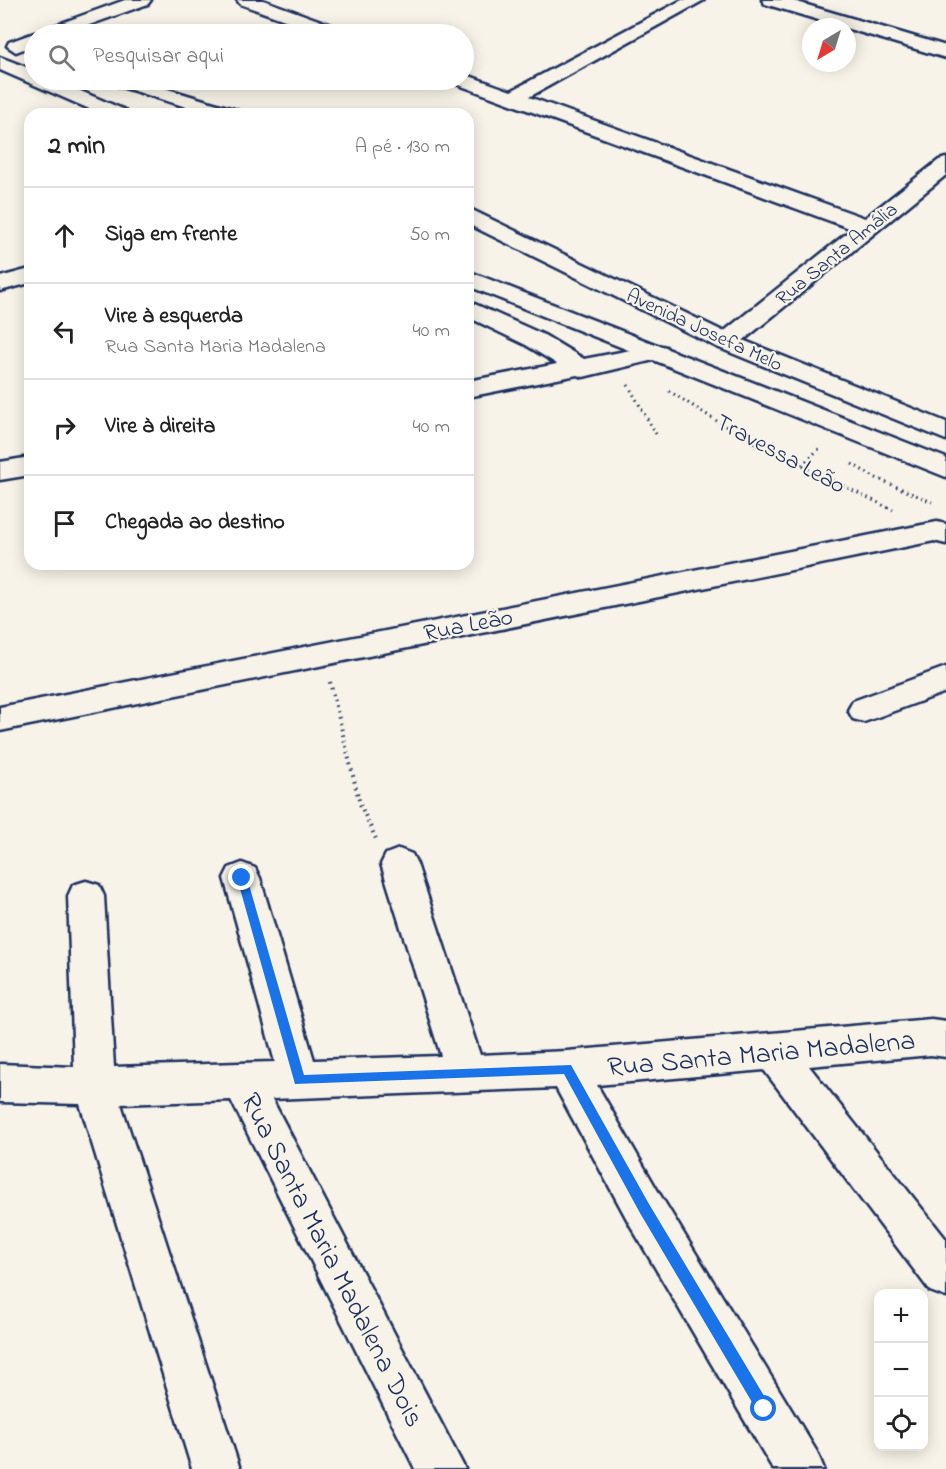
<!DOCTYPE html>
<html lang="pt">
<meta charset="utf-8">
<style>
:root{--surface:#fff;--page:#f2f2f2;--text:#222;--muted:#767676;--line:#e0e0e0}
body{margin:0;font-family:"Indie Flower",sans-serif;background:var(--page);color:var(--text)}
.controls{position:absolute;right:18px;bottom:18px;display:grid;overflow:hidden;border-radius:12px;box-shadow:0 3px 15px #0003}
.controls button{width:54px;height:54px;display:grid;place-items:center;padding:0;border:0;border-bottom:2px solid var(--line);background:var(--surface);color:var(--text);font:30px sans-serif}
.compass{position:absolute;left:802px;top:18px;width:54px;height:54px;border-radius:50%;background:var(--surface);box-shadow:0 3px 15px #0003;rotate:218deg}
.stop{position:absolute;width:18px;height:18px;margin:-14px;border:4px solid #1a73e8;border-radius:50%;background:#fff}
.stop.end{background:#1a73e8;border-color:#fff;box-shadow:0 2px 6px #0008}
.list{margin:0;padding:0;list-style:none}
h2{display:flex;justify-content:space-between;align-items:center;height:78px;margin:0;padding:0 24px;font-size:26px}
h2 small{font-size:20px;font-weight:400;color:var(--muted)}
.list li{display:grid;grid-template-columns:39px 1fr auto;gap:18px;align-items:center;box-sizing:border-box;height:96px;padding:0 24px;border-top:2px solid var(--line)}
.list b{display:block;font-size:22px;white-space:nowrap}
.list p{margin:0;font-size:20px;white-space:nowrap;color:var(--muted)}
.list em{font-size:20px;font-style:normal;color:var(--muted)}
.icon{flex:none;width:33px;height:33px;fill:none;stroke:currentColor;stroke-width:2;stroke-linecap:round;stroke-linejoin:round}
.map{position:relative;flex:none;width:946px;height:1469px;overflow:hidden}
.search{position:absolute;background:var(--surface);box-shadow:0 3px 15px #0003;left:24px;top:24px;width:450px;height:66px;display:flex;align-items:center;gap:15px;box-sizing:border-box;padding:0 21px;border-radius:33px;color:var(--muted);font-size:22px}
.panel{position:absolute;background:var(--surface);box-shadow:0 3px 15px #0003;left:24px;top:108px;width:450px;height:462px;border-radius:18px}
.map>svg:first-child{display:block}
</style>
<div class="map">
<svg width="946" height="1469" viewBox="0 0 946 1469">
<rect width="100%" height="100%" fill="#f7f3e8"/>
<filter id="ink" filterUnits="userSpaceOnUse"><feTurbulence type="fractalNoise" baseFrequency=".0167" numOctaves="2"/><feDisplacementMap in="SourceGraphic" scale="12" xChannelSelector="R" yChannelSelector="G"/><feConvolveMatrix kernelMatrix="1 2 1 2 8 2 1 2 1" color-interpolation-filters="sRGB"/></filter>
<g filter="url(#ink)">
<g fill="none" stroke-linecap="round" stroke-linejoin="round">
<defs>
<g id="street">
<path d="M 125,0 L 151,0 L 148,4 L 64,34 L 39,34 L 42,30 Z"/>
<path d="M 237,0 L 263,0 L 346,30 L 349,34 L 324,34 L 240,4 Z"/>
<path d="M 682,0 L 704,0 L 529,97 L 865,218 L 939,160 L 946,158 L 946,175 L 735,347 L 726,349 L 717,347 L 714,342 L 717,337 L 852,229 L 456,84 L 453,80 L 464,80 L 464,74 L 511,91 Z"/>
<path d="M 762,0 L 790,0 L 946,46 L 946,58 L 765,4 Z"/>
<path d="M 34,33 L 38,34 L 34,34 L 34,45 L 16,52 L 7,46 L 9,42 Z"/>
<path d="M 30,269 L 30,283 L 0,291 L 0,277 Z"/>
<path d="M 468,301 L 544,335 L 584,359 L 657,345 L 666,347 L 669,352 L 666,357 L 583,377 L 577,375 L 468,397 L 468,381 L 557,364 L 526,345 L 468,317 Z"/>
<path d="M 30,457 L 30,475 L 0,480 L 0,462 Z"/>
<path d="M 937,522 L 946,524 L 946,544 L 934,541 L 0,731 L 0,707 Z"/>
<path d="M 946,667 L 946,692 L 864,722 L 853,719 L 848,710 L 853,701 Z"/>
<path d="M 399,849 L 412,854 L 417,864 L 480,1055 L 567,1051 L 931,1019 L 946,1021 L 946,1057 L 931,1055 L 809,1066 L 946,1239 L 946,1297 L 930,1291 L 764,1070 L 597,1085 L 659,1193 L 817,1452 L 824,1469 L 773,1469 L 629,1223 L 556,1088 L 272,1099 L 465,1469 L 415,1469 L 231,1100 L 121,1104 L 240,1469 L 192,1469 L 80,1104 L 0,1102 L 0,1064 L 74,1067 L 68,896 L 73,885 L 86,881 L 99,885 L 104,896 L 114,1067 L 275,1062 L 224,878 L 229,868 L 242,863 L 255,868 L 260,878 L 314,1060 L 441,1056 L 381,864 L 386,854 Z"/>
</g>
<g id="primary">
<path d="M 0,57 L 34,70 L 34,80 L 55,80 L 125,110 L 128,114 L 101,114 L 0,70 Z"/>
<path d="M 110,80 L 138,80 L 237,110 L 240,114 L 209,114 L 112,84 Z"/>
<path d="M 468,208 L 735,337 L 946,422 L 946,440 L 717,347 L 468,224 Z"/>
<path d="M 468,271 L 946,458 L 946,477 L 468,286 Z"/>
</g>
</defs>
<use href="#street" stroke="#1b2f5e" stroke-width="5"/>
<use href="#primary" stroke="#1b2f5e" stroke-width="5"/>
<g stroke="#1b2f5e" stroke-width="3" stroke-dasharray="1.5 4" stroke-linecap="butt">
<path d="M 628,385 L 656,434"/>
<path d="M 669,391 L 741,436 L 893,510"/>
<path d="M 852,464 L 874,477 L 932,502"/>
<path d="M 802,465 L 821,447"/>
</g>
<path stroke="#1b2f5e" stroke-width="4" stroke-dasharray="1.5 4.5" stroke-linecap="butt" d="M 330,682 L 360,804 L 376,839"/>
<use href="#street" fill="#f7f3e8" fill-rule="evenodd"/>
<use href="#primary" fill="#f7f3e8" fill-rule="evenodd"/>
</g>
</g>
<path fill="#1a73e8" d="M 242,873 L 247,878 L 304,1075 L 571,1065 L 649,1204 L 769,1404 L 769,1414 L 759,1414 L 640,1213 L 564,1074 L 295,1084 L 237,878 Z"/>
<g text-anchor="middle" stroke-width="4.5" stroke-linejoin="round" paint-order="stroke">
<g font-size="20" fill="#1b2f5e" stroke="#f7f3e8">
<text transform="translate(836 253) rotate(-39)" y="7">Rua Santa Amália</text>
<text transform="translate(705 329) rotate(25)" y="7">Avenida Josefa Melo</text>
</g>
<g font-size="24" fill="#1b2f5e" stroke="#f7f3e8">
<text transform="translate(781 453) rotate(28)" y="8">Travessa Leão</text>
<text transform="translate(468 624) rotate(-11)" y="8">Rua Leão</text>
</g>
<g font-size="28" fill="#1b2f5e" stroke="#f7f3e8">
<text transform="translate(761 1052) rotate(-5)" y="10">Rua Santa Maria Madalena</text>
<text transform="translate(334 1259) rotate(63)" y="10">Rua Santa Maria Madalena Dois</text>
</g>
</g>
</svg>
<div class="controls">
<button>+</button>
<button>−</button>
<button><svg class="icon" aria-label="locate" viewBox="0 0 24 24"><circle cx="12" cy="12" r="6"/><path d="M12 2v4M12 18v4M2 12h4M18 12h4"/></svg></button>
</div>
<svg class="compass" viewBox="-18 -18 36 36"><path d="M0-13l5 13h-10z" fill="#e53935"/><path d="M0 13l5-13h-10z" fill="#767676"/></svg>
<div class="stop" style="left:764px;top:1409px"></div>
<div class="stop end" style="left:242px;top:878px"></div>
<div class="search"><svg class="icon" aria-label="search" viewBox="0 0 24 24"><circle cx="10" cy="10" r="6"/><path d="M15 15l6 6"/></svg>Pesquisar aqui</div>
<section class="panel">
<h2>2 min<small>A pé · 130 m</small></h2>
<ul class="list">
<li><svg class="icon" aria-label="ahead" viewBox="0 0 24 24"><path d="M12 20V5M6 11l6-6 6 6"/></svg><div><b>Siga em frente</b></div><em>50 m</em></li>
<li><svg class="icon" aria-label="left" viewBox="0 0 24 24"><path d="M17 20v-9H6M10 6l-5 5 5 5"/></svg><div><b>Vire à esquerda</b><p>Rua Santa Maria Madalena</p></div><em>40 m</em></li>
<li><svg class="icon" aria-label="right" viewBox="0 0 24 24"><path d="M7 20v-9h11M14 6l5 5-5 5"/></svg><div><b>Vire à direita</b></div><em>40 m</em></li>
<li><svg class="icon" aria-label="arrive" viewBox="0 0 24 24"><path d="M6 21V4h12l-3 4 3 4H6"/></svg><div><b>Chegada ao destino</b></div></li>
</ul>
</section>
</div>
